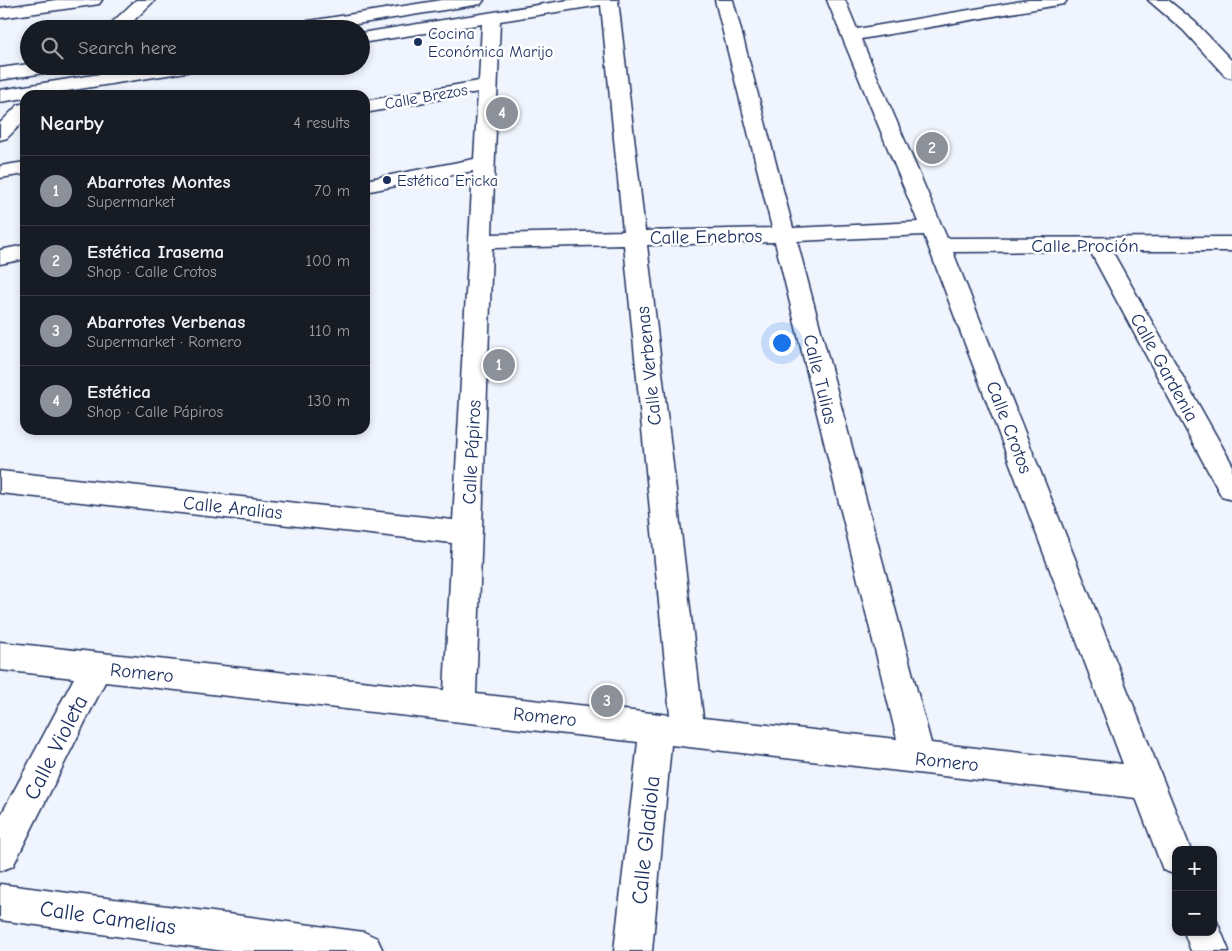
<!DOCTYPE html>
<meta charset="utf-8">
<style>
:root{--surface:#171b24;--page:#242831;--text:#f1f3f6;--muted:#9ea1a6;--line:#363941;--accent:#8c9099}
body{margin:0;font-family:"Comic Neue",sans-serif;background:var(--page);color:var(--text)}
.controls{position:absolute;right:15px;bottom:15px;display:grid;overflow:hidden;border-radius:10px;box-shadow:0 2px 8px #0003}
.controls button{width:45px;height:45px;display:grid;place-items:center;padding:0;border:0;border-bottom:1px solid var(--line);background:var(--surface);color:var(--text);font:25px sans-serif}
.you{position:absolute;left:781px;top:342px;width:18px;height:18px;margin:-12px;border:4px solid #fff;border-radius:50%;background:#1a73e8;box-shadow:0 0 0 8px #1a73e833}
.badge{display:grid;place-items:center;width:32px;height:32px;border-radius:50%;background:var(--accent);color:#fff;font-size:16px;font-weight:700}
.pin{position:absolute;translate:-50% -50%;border:2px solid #fff;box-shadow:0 1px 5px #0006}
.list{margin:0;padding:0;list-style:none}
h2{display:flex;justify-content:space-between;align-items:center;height:65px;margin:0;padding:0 20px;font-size:21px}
h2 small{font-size:16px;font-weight:400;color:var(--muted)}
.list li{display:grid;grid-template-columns:32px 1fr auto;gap:15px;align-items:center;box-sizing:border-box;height:70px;padding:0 20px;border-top:1px solid var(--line)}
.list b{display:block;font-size:19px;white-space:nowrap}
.list p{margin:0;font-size:16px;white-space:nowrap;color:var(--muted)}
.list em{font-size:16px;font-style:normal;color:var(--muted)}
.icon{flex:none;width:28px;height:28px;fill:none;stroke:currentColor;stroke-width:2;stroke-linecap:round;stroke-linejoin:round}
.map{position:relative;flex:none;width:1232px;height:951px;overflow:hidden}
.search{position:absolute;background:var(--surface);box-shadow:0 2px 8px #0003;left:20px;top:20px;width:350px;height:55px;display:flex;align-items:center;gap:12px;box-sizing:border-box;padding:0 18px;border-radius:28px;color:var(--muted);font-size:19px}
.panel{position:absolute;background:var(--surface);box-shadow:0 2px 8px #0003;left:20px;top:90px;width:350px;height:345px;border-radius:15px}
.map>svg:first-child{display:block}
</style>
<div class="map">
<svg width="1232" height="951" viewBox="0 0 1232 951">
<rect width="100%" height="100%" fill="#eff4fd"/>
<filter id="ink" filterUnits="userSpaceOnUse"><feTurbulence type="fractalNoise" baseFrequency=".02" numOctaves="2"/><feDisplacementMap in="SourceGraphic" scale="10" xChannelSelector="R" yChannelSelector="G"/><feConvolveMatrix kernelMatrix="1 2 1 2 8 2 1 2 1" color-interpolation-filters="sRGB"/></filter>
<g filter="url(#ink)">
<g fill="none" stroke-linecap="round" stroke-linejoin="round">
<defs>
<g id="minor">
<path d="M 56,0 L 102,0 L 99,4 L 93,5 L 0,18 L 0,8 Z"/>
<path d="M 136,0 L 155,0 L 125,29 L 105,29 Z"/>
<path d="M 442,0 L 484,0 L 481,4 L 475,5 L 325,29 L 281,29 L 284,25 L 290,24 Z"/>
<path d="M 569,0 L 618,0 L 645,231 L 772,228 L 715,0 L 733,0 L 793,228 L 918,222 L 827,0 L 845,0 L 857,29 L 1028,0 L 1067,0 L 1064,4 L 1058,5 L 861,39 L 947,238 L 1232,237 L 1232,251 L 1112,251 L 1232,464 L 1232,500 L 1222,497 L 1090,251 L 953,252 L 1191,850 L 1176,850 L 1176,875 L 1163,870 L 1136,798 L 671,745 L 652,951 L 614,951 L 638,742 L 105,682 L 13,866 L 0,871 L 0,817 L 74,678 L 0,670 L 0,642 L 444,690 L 452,543 L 0,493 L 0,471 L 453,520 L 473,171 L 365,192 L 365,180 L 474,159 L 478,92 L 365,113 L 365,101 L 479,81 L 482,24 L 361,43 L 361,33 ZM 601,5 L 623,231 L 492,234 L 500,21 ZM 924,235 L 1123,764 L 931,743 L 797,241 ZM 775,242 L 897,739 L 703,718 L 647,245 ZM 624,245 L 670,715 L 476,694 L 492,248 Z"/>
<path d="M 1148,0 L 1168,0 L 1195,22 L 1232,61 L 1232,78 L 1225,76 L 1183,30 Z"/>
<path d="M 29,64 L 29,66 L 59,66 L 57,70 L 50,72 L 0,80 L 0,68 Z"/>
<path d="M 150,66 L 195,66 L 193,70 L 186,72 L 42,95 L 25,95 L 25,98 L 0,102 L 0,90 Z"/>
<path d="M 25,103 L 25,120 L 7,138 L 0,140 L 0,123 L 18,105 Z"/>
<path d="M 25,162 L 25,174 L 0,178 L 0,166 Z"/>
<path d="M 25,245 L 25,259 L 0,264 L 0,250 Z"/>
<path d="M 0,884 L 364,932 L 377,938 L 383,951 L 224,951 L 0,920 Z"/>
<path d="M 1213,917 L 1216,919 L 1229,951 L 1191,951 L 1184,932 L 1213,932 Z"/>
</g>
</defs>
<use href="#minor" stroke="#1b2f5e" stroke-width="3"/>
<use href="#minor" fill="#fff" fill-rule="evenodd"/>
</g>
</g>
<g fill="#1b2f5e" stroke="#fff" stroke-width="2">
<circle cx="418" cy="42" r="5"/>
<circle cx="387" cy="180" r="5"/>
</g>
<g text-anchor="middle" stroke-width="5" stroke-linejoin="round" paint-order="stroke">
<g font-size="16" fill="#1b2f5e" stroke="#fff" text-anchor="start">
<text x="428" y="39">Cocina<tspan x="428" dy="18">Económica Marijo</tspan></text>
<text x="397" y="186">Estética Ericka</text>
</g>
<g font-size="16" fill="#1b2f5e" stroke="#fff">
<text transform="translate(426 96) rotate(-10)" y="6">Calle Brezos</text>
</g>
<g font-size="19" fill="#1b2f5e" stroke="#fff">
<text transform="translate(706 236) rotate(-1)" y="7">Calle Enebros</text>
<text x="1085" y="252">Calle Proción</text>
<text transform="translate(648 366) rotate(-96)" y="7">Calle Verbenas</text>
<text transform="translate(1165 367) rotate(61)" y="7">Calle Gardenia</text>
<text transform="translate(821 379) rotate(76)" y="7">Calle Tulias</text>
<text transform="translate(1010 427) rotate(69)" y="7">Calle Crotos</text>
<text transform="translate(471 452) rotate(-87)" y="7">Calle Pápiros</text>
<text transform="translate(233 507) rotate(6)" y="7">Calle Aralias</text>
<text transform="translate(142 672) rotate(6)" y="7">Romero</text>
<text transform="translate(545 716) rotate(6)" y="7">Romero</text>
<text transform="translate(947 761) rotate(6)" y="7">Romero</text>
</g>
<g font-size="22" fill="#1b2f5e" stroke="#fff">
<text transform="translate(55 747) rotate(-63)" y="8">Calle Violeta</text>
<text transform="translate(645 840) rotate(-84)" y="8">Calle Gladiola</text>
<text transform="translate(108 917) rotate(8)" y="8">Calle Camelias</text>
</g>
</g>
</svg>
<div class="controls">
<button>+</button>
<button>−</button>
</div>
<div class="you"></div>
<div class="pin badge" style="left:499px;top:365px">1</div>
<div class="pin badge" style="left:932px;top:148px">2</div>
<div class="pin badge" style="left:607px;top:701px">3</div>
<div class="pin badge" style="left:502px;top:113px">4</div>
<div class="search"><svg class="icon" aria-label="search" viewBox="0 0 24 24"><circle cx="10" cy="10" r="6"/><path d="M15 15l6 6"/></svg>Search here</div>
<section class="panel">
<h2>Nearby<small>4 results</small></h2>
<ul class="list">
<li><span class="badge">1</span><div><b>Abarrotes Montes</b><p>Supermarket</p></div><em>70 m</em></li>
<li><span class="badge">2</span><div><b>Estética Irasema</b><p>Shop · Calle Crotos</p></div><em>100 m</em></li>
<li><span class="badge">3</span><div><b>Abarrotes Verbenas</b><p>Supermarket · Romero</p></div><em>110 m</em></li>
<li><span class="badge">4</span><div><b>Estética</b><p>Shop · Calle Pápiros</p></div><em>130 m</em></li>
</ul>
</section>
</div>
